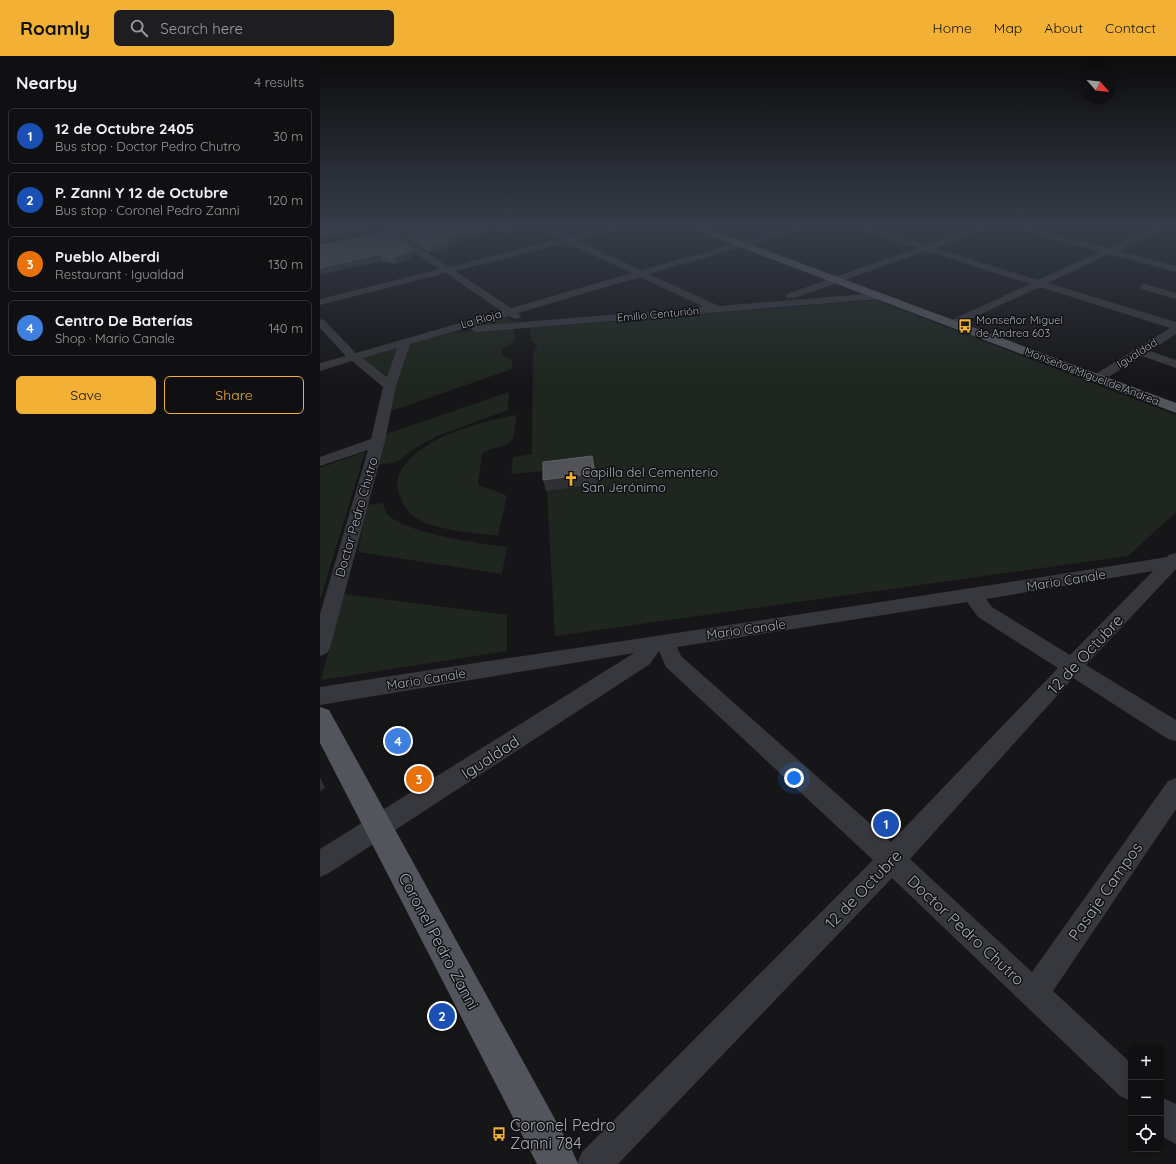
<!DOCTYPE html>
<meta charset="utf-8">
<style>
:root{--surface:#101012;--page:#1e1e20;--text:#f1f3f6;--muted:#9c9d9f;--line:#303032;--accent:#f2b134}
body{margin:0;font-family:Quicksand,sans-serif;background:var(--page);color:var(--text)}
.controls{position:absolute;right:12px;bottom:12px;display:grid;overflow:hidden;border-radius:6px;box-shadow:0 2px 10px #0003}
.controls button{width:36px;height:36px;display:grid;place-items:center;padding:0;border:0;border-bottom:1px solid var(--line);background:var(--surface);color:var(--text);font:20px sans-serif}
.compass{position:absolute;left:760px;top:12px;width:36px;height:36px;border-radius:50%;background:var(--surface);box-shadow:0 2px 10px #0003;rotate:118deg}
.you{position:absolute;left:474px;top:722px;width:14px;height:14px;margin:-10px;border:3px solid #fff;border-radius:50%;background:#1a73e8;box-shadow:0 0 0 6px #1a73e833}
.badge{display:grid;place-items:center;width:26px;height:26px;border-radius:50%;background:var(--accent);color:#fff;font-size:13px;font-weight:700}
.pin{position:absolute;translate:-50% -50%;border:2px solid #fff;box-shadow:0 1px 4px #0006}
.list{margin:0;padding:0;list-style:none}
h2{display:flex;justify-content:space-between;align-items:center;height:52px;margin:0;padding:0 16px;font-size:17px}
h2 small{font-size:13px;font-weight:400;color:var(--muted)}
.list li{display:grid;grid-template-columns:26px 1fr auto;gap:12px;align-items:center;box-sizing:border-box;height:56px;margin:0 8px 8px;padding:0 8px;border:1px solid var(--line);border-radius:6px}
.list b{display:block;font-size:15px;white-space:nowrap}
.list p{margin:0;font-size:13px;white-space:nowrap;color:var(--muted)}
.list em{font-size:13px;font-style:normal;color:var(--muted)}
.actions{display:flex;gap:8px;padding:12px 16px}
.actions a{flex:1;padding:9px 0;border:1px solid var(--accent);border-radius:6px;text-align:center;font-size:14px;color:var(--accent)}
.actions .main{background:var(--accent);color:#111}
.icon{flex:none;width:22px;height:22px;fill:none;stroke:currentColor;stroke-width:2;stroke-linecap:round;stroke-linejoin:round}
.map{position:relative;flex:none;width:856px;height:1108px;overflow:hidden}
header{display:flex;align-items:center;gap:24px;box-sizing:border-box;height:56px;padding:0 20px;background:var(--accent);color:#111}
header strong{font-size:19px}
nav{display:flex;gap:22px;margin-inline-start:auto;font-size:14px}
.search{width:280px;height:36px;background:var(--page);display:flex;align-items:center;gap:10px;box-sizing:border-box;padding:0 14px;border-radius:6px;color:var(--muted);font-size:15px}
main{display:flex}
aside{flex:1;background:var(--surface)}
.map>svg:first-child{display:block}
</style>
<header>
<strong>Roamly</strong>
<div class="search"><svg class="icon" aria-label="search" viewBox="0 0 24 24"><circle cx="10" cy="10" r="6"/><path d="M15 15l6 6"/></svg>Search here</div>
<nav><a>Home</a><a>Map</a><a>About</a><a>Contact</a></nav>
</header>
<main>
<aside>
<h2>Nearby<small>4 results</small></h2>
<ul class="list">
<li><span class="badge" style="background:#1a4fb4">1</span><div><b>12 de Octubre 2405</b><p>Bus stop · Doctor Pedro Chutro</p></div><em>30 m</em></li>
<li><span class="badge" style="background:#1a4fb4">2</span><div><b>P. Zanni Y 12 de Octubre</b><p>Bus stop · Coronel Pedro Zanni</p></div><em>120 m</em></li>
<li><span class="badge" style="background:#e8710a">3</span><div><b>Pueblo Alberdi</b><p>Restaurant · Igualdad</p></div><em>130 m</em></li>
<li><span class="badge" style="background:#3f7fe0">4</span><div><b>Centro De Baterías</b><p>Shop · Mario Canale</p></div><em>140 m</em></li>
</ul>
<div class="actions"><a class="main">Save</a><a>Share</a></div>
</aside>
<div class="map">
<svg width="856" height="1108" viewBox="0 0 856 1108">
<rect width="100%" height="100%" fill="#161618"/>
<g fill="#1e261f">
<path d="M 556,244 L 856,359 L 856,456 L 808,500 L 235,580 L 226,418 L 225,415 L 191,418 L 193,401 L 212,398 L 213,296 L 216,293 L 217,289 L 211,285 L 210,272 Z"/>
<path d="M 183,259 L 199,268 L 132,274 Z"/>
<path d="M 194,272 L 194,285 L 181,294 L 182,299 L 192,304 L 192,313 L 68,356 L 89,286 L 117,278 Z"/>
<path d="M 77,290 L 68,321 L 42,301 Z"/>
<path d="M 189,336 L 188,354 L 117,380 L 95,392 L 77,406 L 57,409 L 66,378 Z"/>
<path d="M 197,359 C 195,366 196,377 192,384 C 188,392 170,390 162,398 L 158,428 C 167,434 178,434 187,440 L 178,479 C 160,479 113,473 98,463 C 89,458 84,450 80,440 C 75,430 77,420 83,411 C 103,381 163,364 197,359 Z"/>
<path d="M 45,396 L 1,541 L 0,542 L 0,412 Z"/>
<path d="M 63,447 C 64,450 65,455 67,458 C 85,477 160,488 187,491 L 182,518 L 38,496 L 47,449 Z"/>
<path d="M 24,538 L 187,559 L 187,595 L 1,624 Z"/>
</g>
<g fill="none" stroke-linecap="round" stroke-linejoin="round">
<g fill="#37383d" fill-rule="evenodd">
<path d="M 213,170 L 223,170 L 248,181 L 295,170 L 307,170 L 306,172 L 256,184 L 321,214 L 477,170 L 488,170 L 487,172 L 329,218 L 399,250 L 559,237 L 564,240 L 559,243 L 156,276 L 150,273 L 156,270 L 384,251 L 320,221 L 198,257 L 201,260 L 200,262 L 196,263 L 188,260 L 90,288 L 76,330 L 65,385 L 10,592 L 7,597 L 0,600 L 0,558 L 48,394 L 0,410 L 0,401 L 51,383 L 63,331 L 32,305 L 0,315 L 0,307 L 26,300 L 0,272 L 0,263 L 4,264 L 36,297 L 181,255 L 126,217 L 0,249 L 0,243 L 119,213 L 67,178 L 66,176 L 67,174 L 73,174 L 129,211 L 239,183 ZM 246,187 L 312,217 L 191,252 L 135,215 ZM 77,292 L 67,321 L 43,302 Z"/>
<path d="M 532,170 L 543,170 L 606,189 L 660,170 L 671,170 L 670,172 L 615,192 L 718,224 L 780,196 L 691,172 L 690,170 L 702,170 L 788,192 L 837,170 L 847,170 L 846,172 L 797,195 L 856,210 L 856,216 L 789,198 L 728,227 L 856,266 L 856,278 L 830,295 L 856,304 L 856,312 L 822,300 L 782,325 L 774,325 L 772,322 L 774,319 L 850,272 L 720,231 L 637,269 L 629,269 L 627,267 L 629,265 L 710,228 L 606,195 L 475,242 L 467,242 L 466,240 L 467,238 L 597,192 L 533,172 Z"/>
<path d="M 825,228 L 856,237 L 856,243 L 821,233 L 820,231 L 821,229 Z"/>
<path d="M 856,497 L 856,513 L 766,609 L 856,664 L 856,685 L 848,683 L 753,622 L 590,803 L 712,916 L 848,725 L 856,722 L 856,753 L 733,935 L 811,1007 L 811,1045 L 800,1040 L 572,822 L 298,1108 L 257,1108 L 262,1096 L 553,804 L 346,611 L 339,595 L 330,608 L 9,817 L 0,821 L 0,793 L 314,597 L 0,649 L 0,631 C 282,587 565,547 847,501 L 849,499 ZM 833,515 L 750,599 L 672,551 L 666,543 ZM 647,546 L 658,561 L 738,612 L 571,786 L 361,600 L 357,591 Z"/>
<path d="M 841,1041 L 856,1048 L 856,1088 L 841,1080 Z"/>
</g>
<g fill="#53555c" fill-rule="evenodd">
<path d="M 92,170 L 108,170 L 103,173 L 0,195 L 0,189 Z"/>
<path d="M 369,170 L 381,170 L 856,347 L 856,357 L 370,172 Z"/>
<path d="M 0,651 L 9,654 L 252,1094 L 258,1108 L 217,1108 L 0,687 Z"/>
</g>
</g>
<g fill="#47494d">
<path d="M 96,170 L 207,170 L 208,172 L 184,178 L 178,174 L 167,177 L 165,179 L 128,187 L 129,193 L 111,196 L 107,195 L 83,179 L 81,173 Z"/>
<path d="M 0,190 L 92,193 L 94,199 L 93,199 L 93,201 L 76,208 Z"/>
</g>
<g fill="#2f3033">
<path d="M 51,170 L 86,170 L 67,172 L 0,187 L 0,181 Z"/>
<path d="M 171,170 L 177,170 L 178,174 L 167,177 L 165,179 L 128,187 L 129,193 L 111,196 L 109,189 L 120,181 Z"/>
<path d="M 191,170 L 207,170 L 208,172 L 184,178 L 182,171 Z"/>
<path d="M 89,193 L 92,193 L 94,199 L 93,199 L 93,201 L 76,208 L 73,201 Z"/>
<path d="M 60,198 L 62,205 L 0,219 L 0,212 Z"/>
<path d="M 272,400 L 277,428 L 226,435 L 223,424 Z"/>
<path d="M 0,721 L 5,732 L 0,735 Z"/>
</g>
<g fill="#525359" stroke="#5f6168">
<path d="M 0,170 L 51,170 L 0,181 Z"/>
<path d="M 96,170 L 171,170 L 165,171 L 164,173 L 120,181 L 128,186 L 109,189 L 105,188 L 81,173 Z"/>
<path d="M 179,170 L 191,170 L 182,171 Z"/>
<path d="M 68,175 L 92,193 L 89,193 L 91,195 L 73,201 L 60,198 L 0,212 L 0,190 Z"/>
<path d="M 272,400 L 275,417 L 223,424 L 223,406 Z"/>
</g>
<linearGradient id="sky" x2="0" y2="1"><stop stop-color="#0c0c0d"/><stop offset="0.52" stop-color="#363c48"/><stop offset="1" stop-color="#363c48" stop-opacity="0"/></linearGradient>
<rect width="856" height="325" fill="url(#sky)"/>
<defs>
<symbol id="bus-bare" viewBox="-9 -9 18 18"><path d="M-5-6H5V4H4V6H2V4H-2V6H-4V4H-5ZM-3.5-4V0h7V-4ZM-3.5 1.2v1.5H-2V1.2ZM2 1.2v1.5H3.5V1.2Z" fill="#f2b134" stroke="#111113" stroke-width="2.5" paint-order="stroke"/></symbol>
<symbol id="church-bare" viewBox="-9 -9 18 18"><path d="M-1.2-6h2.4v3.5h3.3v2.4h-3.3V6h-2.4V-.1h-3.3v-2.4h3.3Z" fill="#f2b134" stroke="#111113" stroke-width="2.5" paint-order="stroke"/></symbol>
</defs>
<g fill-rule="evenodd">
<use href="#bus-bare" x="635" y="260" width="20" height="20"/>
<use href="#church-bare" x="241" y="413" width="20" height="20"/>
<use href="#bus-bare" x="169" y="1068" width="20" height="20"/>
</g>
<g text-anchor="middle" stroke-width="3" stroke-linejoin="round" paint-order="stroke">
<g font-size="11" fill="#a8adb8" stroke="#111113">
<text transform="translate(338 258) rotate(-5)" y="4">Emilio Centurión</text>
<text transform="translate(161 263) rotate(-16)" y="4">La Rioja</text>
<text transform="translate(817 297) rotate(-32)" y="4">Igualdad</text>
<text transform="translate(772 320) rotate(21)" y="4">Monseñor Miguel de Andrea</text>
</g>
<g font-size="11" fill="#a8adb8" stroke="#111113" text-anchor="start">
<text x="656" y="268">Monseñor Miguel<tspan x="656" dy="13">de Andrea 603</tspan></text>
</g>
<g font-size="13" fill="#a8adb8" stroke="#111113" text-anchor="start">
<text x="262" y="421">Capilla del Cementerio<tspan x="262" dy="15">San Jerónimo</tspan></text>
</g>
<g font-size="13" fill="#a8adb8" stroke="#111113">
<text transform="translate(36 461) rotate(-74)" y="5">Doctor Pedro Chutro</text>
<text transform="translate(746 524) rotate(-9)" y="5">Mario Canale</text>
<text transform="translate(426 573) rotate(-8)" y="5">Mario Canale</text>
<text transform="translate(106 623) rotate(-9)" y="5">Mario Canale</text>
</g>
<g font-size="16" fill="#a8adb8" stroke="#111113">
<text transform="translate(765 598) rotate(-47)" y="6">12 de Octubre</text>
<text transform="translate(170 701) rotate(-33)" y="6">Igualdad</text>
<text transform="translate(543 833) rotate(-46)" y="6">12 de Octubre</text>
<text transform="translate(785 835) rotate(-55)" y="6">Pasaje Campos</text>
<text transform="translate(646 874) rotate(43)" y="6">Doctor Pedro Chutro</text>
<text transform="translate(119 885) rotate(62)" y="6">Coronel Pedro Zanni</text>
</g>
<g font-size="16" fill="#a8adb8" stroke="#111113" text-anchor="start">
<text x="190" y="1075">Coronel Pedro<tspan x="190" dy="18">Zanni 784</tspan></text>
</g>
</g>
</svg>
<div class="controls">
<button>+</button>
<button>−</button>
<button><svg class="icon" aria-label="locate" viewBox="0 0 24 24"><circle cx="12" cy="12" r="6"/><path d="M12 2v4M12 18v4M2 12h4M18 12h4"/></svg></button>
</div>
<svg class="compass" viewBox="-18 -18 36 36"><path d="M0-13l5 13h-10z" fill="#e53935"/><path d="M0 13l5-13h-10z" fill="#9c9d9f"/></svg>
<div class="you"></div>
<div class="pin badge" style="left:566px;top:768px;background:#1a4fb4">1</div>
<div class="pin badge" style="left:122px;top:960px;background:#1a4fb4">2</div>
<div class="pin badge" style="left:99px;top:723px;background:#e8710a">3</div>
<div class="pin badge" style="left:78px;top:685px;background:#3f7fe0">4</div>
</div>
</main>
